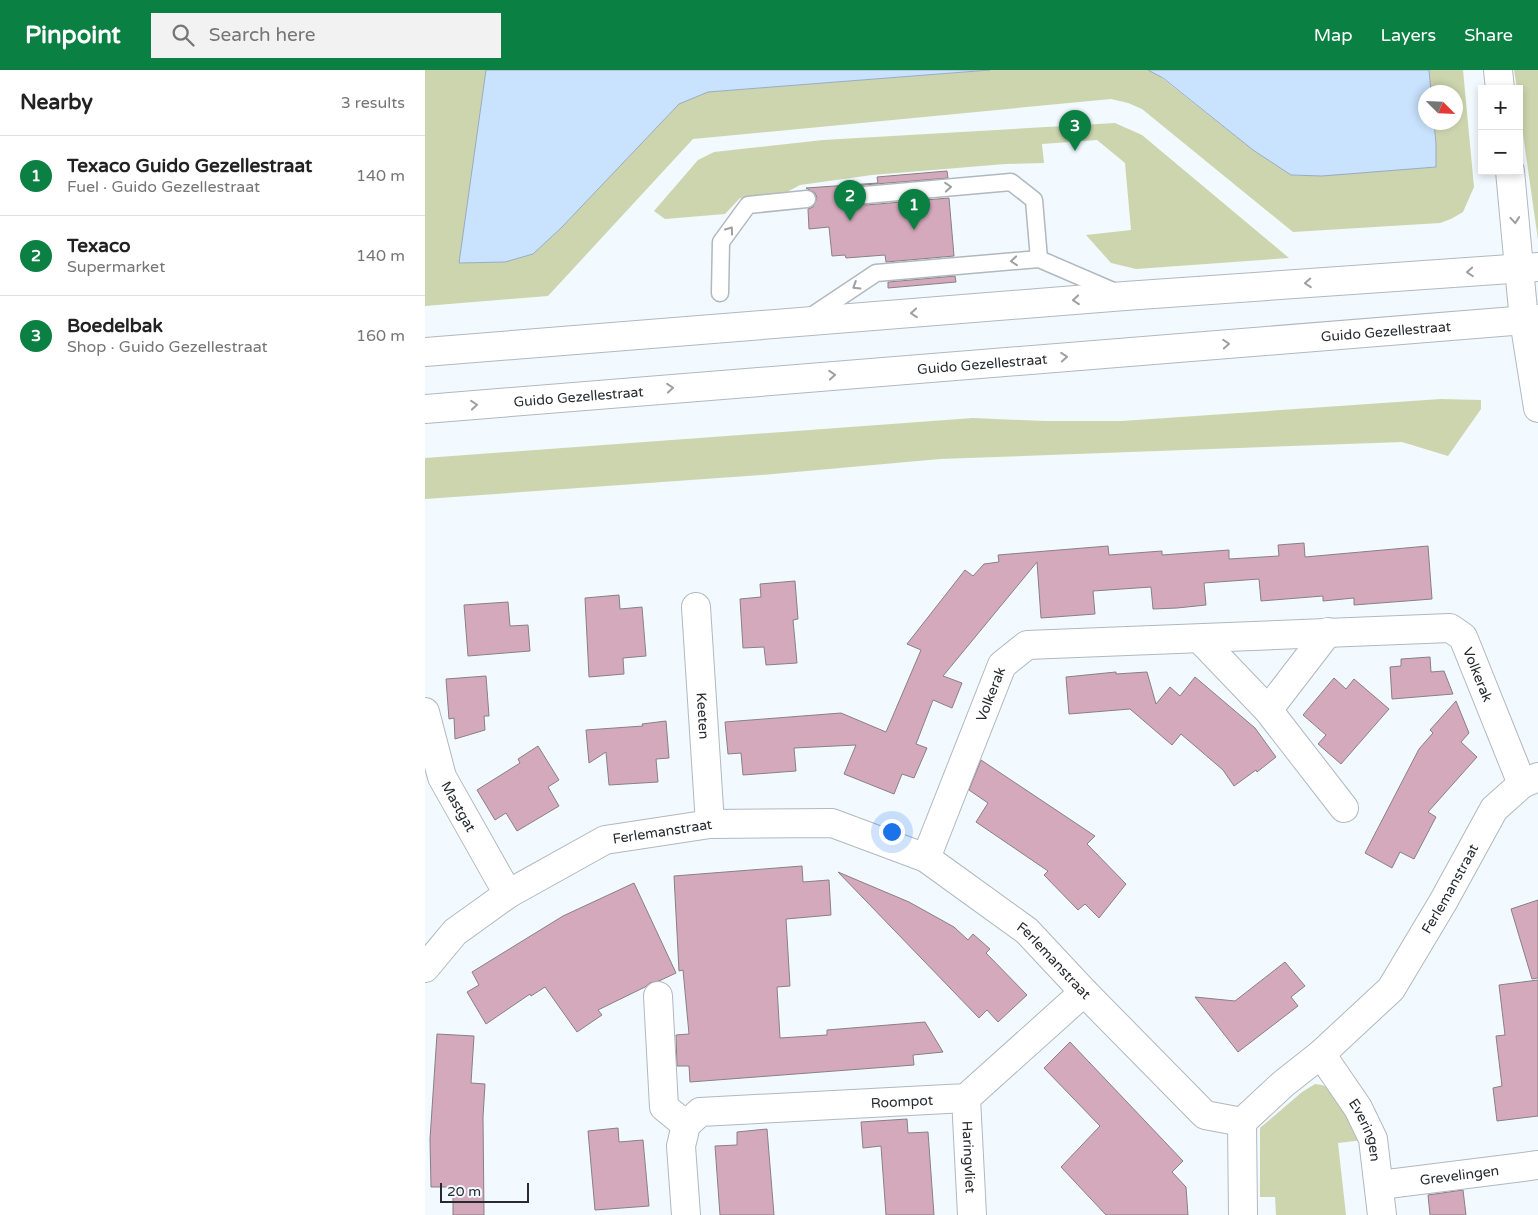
<!DOCTYPE html>
<meta charset="utf-8">
<style>
:root{--surface:#fff;--page:#f2f2f2;--text:#222;--muted:#767676;--line:#e0e0e0;--accent:#0b8043}
body{margin:0;font-family:"Varela Round",sans-serif;background:var(--page);color:var(--text)}
.controls{position:absolute;right:15px;top:15px;display:grid;overflow:hidden;border-radius:0px;box-shadow:0 2px 8px #0003}
.controls button{width:45px;height:45px;display:grid;place-items:center;padding:0;border:0;border-bottom:1px solid var(--line);background:var(--surface);color:var(--text);font:25px sans-serif}
.compass{position:absolute;left:993px;top:15px;width:45px;height:45px;border-radius:50%;background:var(--surface);box-shadow:0 2px 8px #0003;rotate:114deg}
.scale{position:absolute;left:15px;bottom:12px;width:89px;box-sizing:border-box;padding-left:5px;border:2px solid #282a2d;border-top:0;font-size:14px;line-height:18px;white-space:nowrap;color:#282a2d;-webkit-text-stroke:4px #f2f9ff;paint-order:stroke}
.you{position:absolute;left:466px;top:761px;width:18px;height:18px;margin:-12px;border:4px solid #fff;border-radius:50%;background:#1a73e8;box-shadow:0 0 0 8px #1a73e833}
.badge{display:grid;place-items:center;width:32px;height:32px;border-radius:50%;background:var(--accent);color:#fff;font-size:16px;font-weight:700}
.pin{position:absolute;translate:-50% -41px;filter:drop-shadow(0 1px 2px #0008)}
.pin::after{content:'';position:absolute;top:26px;width:18px;height:15px;background:inherit;clip-path:polygon(0 0,100% 0,50% 100%)}
.list{margin:0;padding:0;list-style:none}
h2{display:flex;justify-content:space-between;align-items:center;height:65px;margin:0;padding:0 20px;font-size:21px}
h2 small{font-size:16px;font-weight:400;color:var(--muted)}
.list li{display:grid;grid-template-columns:32px 1fr auto;gap:15px;align-items:center;box-sizing:border-box;height:80px;padding:0 20px;border-top:1px solid var(--line)}
.list b{display:block;font-size:19px;white-space:nowrap}
.list p{margin:0;font-size:16px;white-space:nowrap;color:var(--muted)}
.list em{font-size:16px;font-style:normal;color:var(--muted)}
.icon{flex:none;width:28px;height:28px;fill:none;stroke:currentColor;stroke-width:2;stroke-linecap:round;stroke-linejoin:round}
.map{position:relative;flex:none;width:1113px;height:1145px;overflow:hidden}
header{display:flex;align-items:center;gap:30px;box-sizing:border-box;height:70px;padding:0 25px;background:var(--accent);color:#fff}
header strong{font-size:24px}
nav{display:flex;gap:28px;margin-inline-start:auto;font-size:18px}
.search{width:350px;height:45px;background:var(--page);display:flex;align-items:center;gap:12px;box-sizing:border-box;padding:0 18px;border-radius:0px;color:var(--muted);font-size:19px}
main{display:flex}
aside{flex:1;background:var(--surface)}
.map>svg:first-child{display:block}
</style>
<header>
<strong>Pinpoint</strong>
<div class="search"><svg class="icon" aria-label="search" viewBox="0 0 24 24"><circle cx="10" cy="10" r="6"/><path d="M15 15l6 6"/></svg>Search here</div>
<nav><a>Map</a><a>Layers</a><a>Share</a></nav>
</header>
<main>
<aside>
<h2>Nearby<small>3 results</small></h2>
<ul class="list">
<li><span class="badge">1</span><div><b>Texaco Guido Gezellestraat</b><p>Fuel · Guido Gezellestraat</p></div><em>140 m</em></li>
<li><span class="badge">2</span><div><b>Texaco</b><p>Supermarket</p></div><em>140 m</em></li>
<li><span class="badge">3</span><div><b>Boedelbak</b><p>Shop · Guido Gezellestraat</p></div><em>160 m</em></li>
</ul>
</aside>
<div class="map">
<svg width="1113" height="1145" viewBox="0 0 1113 1145">
<rect width="100%" height="100%" fill="#f2f9ff"/>
<g fill="#cdd5ae">
<path d="M 0,0 L 61,0 L 35,193 L 80,192 L 108,184 L 136,158 L 254,34 L 283,22 L 565,0 L 723,0 L 728,1 L 828,80 L 866,105 L 880,106 L 1011,97 L 1011,74 L 1009,53 L 1030,52 L 1030,22 L 1006,22 L 1004,0 L 1038,0 L 1049,117 L 1038,142 L 1026,149 L 1015,153 L 868,162 L 717,39 L 703,33 L 686,29 L 268,69 L 123,226 L 0,236 Z"/>
<path d="M 1089,0 L 1113,0 L 1113,170 L 1094,36 L 1094,19 L 1092,19 Z"/>
<path d="M 690,53 L 717,65 L 864,188 L 711,199 L 686,193 L 661,165 L 706,160 L 700,93 L 672,70 L 617,74 L 619,93 L 580,94 L 447,105 L 375,115 L 360,123 L 315,128 L 300,144 L 240,149 L 229,141 L 273,90 L 289,82 L 398,70 Z"/>
<path d="M 1016,329 L 1056,330 L 1056,339 L 1023,386 L 977,372 L 515,389 L 336,405 L 0,429 L 0,388 L 548,348 L 619,351 L 697,351 Z"/>
<path d="M 890,1014 L 897,1015 L 905,1019 L 938,1070 L 913,1073 L 921,1145 L 851,1145 L 850,1127 L 835,1127 L 835,1058 L 877,1022 Z"/>
</g>
<g fill="#c9e2fd" stroke="#99abbf">
<path d="M 61,0 L 565,0 L 283,22 L 254,34 L 136,158 L 108,184 L 80,192 L 34,193 Z"/>
<path d="M 723,0 L 1004,0 L 1006,22 L 1001,22 L 1001,52 L 1009,53 L 1011,74 L 1011,97 L 897,106 L 866,105 L 828,80 L 738,8 Z"/>
</g>
<g fill="#d5a9bc" stroke="#888084">
<path d="M 522,101 L 523,108 L 439,115 L 431,120 L 430,125 L 432,131 L 441,135 L 524,128 L 529,186 L 461,192 L 460,185 L 421,188 L 420,185 L 407,186 L 404,157 L 384,159 L 383,139 L 388,137 L 392,128 L 390,123 L 381,118 L 453,113 L 452,107 Z"/>
<path d="M 530,206 L 531,212 L 463,218 L 463,212 Z"/>
<path d="M 879,473 L 880,487 L 1003,476 L 1007,529 L 929,535 L 929,528 L 898,531 L 898,526 L 836,531 L 834,509 L 779,513 L 781,535 L 752,538 L 728,539 L 726,517 L 668,521 L 670,544 L 616,548 L 612,492 L 518,606 L 537,613 L 527,638 L 508,630 L 491,674 L 502,678 L 489,708 L 477,704 L 469,724 L 419,704 L 431,675 L 369,678 L 371,701 L 318,705 L 316,683 L 303,684 L 300,652 L 416,643 L 461,662 L 496,580 L 482,574 L 540,500 L 548,506 L 559,494 L 574,492 L 573,485 L 683,476 L 684,485 L 737,481 L 737,485 L 804,480 L 804,489 L 854,486 L 853,475 Z"/>
<path d="M 370,511 L 373,549 L 368,550 L 372,593 L 341,595 L 339,577 L 318,578 L 315,529 L 336,527 L 335,514 Z"/>
<path d="M 194,525 L 195,539 L 217,537 L 221,586 L 198,588 L 199,604 L 164,607 L 160,528 Z"/>
<path d="M 83,532 L 85,556 L 103,555 L 105,581 L 43,586 L 39,535 Z"/>
<path d="M 1005,587 L 1006,602 L 1019,601 L 1028,624 L 967,629 L 965,597 L 976,596 L 976,589 Z"/>
<path d="M 691,602 L 691,604 L 722,602 L 731,634 L 745,617 L 755,626 L 770,607 L 830,658 L 851,687 L 832,702 L 831,700 L 809,716 L 798,700 L 756,664 L 747,675 L 705,639 L 644,644 L 641,607 Z"/>
<path d="M 61,606 L 64,646 L 59,646 L 60,660 L 30,669 L 29,648 L 24,649 L 21,609 Z"/>
<path d="M 909,608 L 921,619 L 929,609 L 964,639 L 916,694 L 893,674 L 901,665 L 878,645 Z"/>
<path d="M 1031,631 L 1044,663 L 1036,672 L 1052,687 L 1003,742 L 1011,747 L 989,789 L 975,782 L 967,798 L 940,783 L 994,679 L 1008,663 L 1005,660 Z"/>
<path d="M 241,651 L 244,688 L 231,689 L 233,712 L 184,715 L 181,682 L 164,693 L 161,660 L 218,656 L 217,654 Z"/>
<path d="M 113,676 L 134,710 L 123,717 L 134,736 L 92,761 L 81,743 L 70,750 L 52,720 L 95,693 L 93,689 Z"/>
<path d="M 556,690 L 670,766 L 662,774 L 701,814 L 674,848 L 660,834 L 653,840 L 619,805 L 623,801 L 551,752 L 563,733 L 544,720 Z"/>
<path d="M 377,796 L 378,812 L 404,810 L 406,845 L 361,849 L 365,916 L 352,917 L 355,968 L 402,965 L 402,960 L 500,952 L 518,982 L 488,985 L 489,995 L 265,1012 L 264,996 L 252,996 L 251,965 L 264,964 L 258,900 L 254,901 L 249,806 Z"/>
<path d="M 413,802 L 484,832 L 529,857 L 543,870 L 548,864 L 565,879 L 561,883 L 602,925 L 573,952 L 562,940 L 554,948 Z"/>
<path d="M 209,813 L 251,903 L 234,911 L 225,913 L 220,917 L 173,940 L 177,945 L 152,962 L 120,917 L 106,926 L 105,924 L 61,954 L 42,922 L 54,915 L 47,902 L 138,846 Z"/>
<path d="M 1113,830 L 1113,908 L 1107,909 L 1086,839 Z"/>
<path d="M 860,892 L 880,916 L 866,927 L 873,936 L 813,982 L 770,927 L 810,931 Z"/>
<path d="M 1113,910 L 1113,1046 L 1072,1051 L 1068,1018 L 1077,1016 L 1071,966 L 1080,965 L 1074,915 Z"/>
<path d="M 12,964 L 49,966 L 46,1013 L 60,1014 L 58,1047 L 59,1145 L 28,1145 L 28,1117 L 6,1117 L 5,1069 Z"/>
<path d="M 645,972 L 758,1091 L 747,1102 L 761,1117 L 763,1145 L 681,1145 L 636,1097 L 675,1056 L 619,998 Z"/>
<path d="M 482,1049 L 483,1063 L 503,1062 L 509,1145 L 461,1145 L 456,1076 L 438,1078 L 436,1052 Z"/>
<path d="M 193,1058 L 194,1072 L 218,1070 L 224,1136 L 170,1140 L 163,1061 Z"/>
<path d="M 342,1059 L 349,1145 L 295,1145 L 290,1076 L 312,1075 L 312,1062 Z"/>
<path d="M 1038,1120 L 1041,1145 L 1005,1145 L 1003,1125 Z"/>
</g>
<g fill="none" stroke-linecap="round" stroke-linejoin="round">
<defs>
<g id="lane">
<path d="M 440,125 L 586,112 L 609,130 L 614,189"/>
<path d="M 295,223 L 296,172 L 323,135 L 382,129"/>
<path d="M 382,249 L 451,203 L 614,189 L 693,223"/>
</g>
<g id="street">
<path d="M 1073,0 L 1075,19"/>
<path d="M 1085,101 L 1094,198"/>
<path id="s1" d="M 271,537 L 285,754"/>
<path d="M 775,569 L 843,640 L 919,738"/>
<path d="M 843,640 L 903,562"/>
<path id="s2" d="M 0,642 L 17,707 L 83,824"/>
<path id="s3" d="M 501,788 L 577,595 L 602,575 L 1025,558 L 1038,567 L 1097,714"/>
<path id="s4" d="M 0,898 L 30,862 L 83,824 L 180,770 L 285,754 L 407,753 L 501,788 L 602,861 L 659,922 L 780,1045 L 817,1052 L 858,1014 L 896,984 L 966,919 L 1018,832 L 1069,739 L 1097,714 L 1113,707"/>
<path d="M 233,926 L 239,1037 L 261,1055"/>
<path id="s5" d="M 896,984 L 933,1038 L 948,1069 L 957,1145"/>
<path id="s6" d="M 541,1028 L 547,1145"/>
<path d="M 817,1052 L 818,1145"/>
<path id="s7" d="M 955,1115 L 1113,1095"/>
<path id="s8" d="M 261,1145 L 256,1076 L 261,1055 L 275,1042 L 541,1028 L 659,922"/>
</g>
<g id="secondary">
<path d="M 1094,198 L 1099,250 L 1113,338"/>
<path d="M 0,282 L 700,226 L 1113,197"/>
<path id="s9" d="M 0,339 L 1113,249"/>
</g>
</defs>
<use href="#lane" stroke="#b1b8be" stroke-width="19"/>
<use href="#street" stroke="#b1b8be" stroke-width="30"/>
<use href="#secondary" stroke="#b1b8be" stroke-width="30"/>
<use href="#lane" stroke="#fff" stroke-width="16"/>
<use href="#street" stroke="#fff" stroke-width="28"/>
<use href="#secondary" stroke="#fff" stroke-width="28"/>
</g>
<defs><path id="oneway-chevron" d="M-2-3.5L2.5 0L-2 3.5" fill="none" stroke-width="1.6" stroke-linecap="round" stroke-linejoin="round" transform="scale(1.25)"/></defs>
<g stroke="#9e9fa0">
<use href="#oneway-chevron" transform="translate(523 117) rotate(-5)"/>
<use href="#oneway-chevron" transform="translate(1090 150) rotate(85)"/>
<use href="#oneway-chevron" transform="translate(305 160) rotate(-54)"/>
<use href="#oneway-chevron" transform="translate(589 191) rotate(175)"/>
<use href="#oneway-chevron" transform="translate(1045 202) rotate(176)"/>
<use href="#oneway-chevron" transform="translate(883 213) rotate(176)"/>
<use href="#oneway-chevron" transform="translate(431 216) rotate(148)"/>
<use href="#oneway-chevron" transform="translate(651 230) rotate(175)"/>
<use href="#oneway-chevron" transform="translate(489 243) rotate(175)"/>
<use href="#oneway-chevron" transform="translate(801 274) rotate(-4)"/>
<use href="#oneway-chevron" transform="translate(639 287) rotate(-4)"/>
<use href="#oneway-chevron" transform="translate(407 305) rotate(-5)"/>
<use href="#oneway-chevron" transform="translate(245 318) rotate(-5)"/>
<use href="#oneway-chevron" transform="translate(49 335) rotate(-5)"/>
</g>
<g text-anchor="middle" stroke-width="5" stroke-linejoin="round" paint-order="stroke">
<g font-size="14" fill="#282a2d" stroke="#f2f9ff">
<text dy="5" stroke="none"><textPath href="#s9" startOffset="964">Guido Gezellestraat</textPath></text>
<text dy="5" stroke="none"><textPath href="#s9" startOffset="559">Guido Gezellestraat</textPath></text>
<text dy="5" stroke="none"><textPath href="#s9" startOffset="154">Guido Gezellestraat</textPath></text>
<text dy="5" stroke="none"><textPath href="#s3" startOffset="719">Volkerak</textPath></text>
<text dy="5" stroke="none"><textPath href="#s3" startOffset="176">Volkerak</textPath></text>
<text dy="5" stroke="none"><textPath href="#s1" startOffset="109">Keeten</textPath></text>
<text dy="5" stroke="none"><textPath href="#s2" startOffset="101">Mastgat</textPath></text>
<text dy="5" stroke="none"><textPath href="#s4" startOffset="281">Ferlemanstraat</textPath></text>
<text dy="5" stroke="none"><textPath href="#s4" startOffset="1286">Ferlemanstraat</textPath></text>
<text dy="5" stroke="none"><textPath href="#s4" startOffset="716">Ferlemanstraat</textPath></text>
<text dy="5" stroke="none"><textPath href="#s8" startOffset="312">Roompot</textPath></text>
<text dy="5" stroke="none"><textPath href="#s5" startOffset="89">Everingen</textPath></text>
<text dy="5" stroke="none"><textPath href="#s6" startOffset="59">Haringvliet</textPath></text>
<text dy="5" stroke="none"><textPath href="#s7" startOffset="80">Grevelingen</textPath></text>
</g>
</g>
</svg>
<div class="controls">
<button>+</button>
<button>−</button>
</div>
<svg class="compass" viewBox="-18 -18 36 36"><path d="M0-13l5 13h-10z" fill="#e53935"/><path d="M0 13l5-13h-10z" fill="#767676"/></svg>
<div class="scale">20 m</div>
<div class="you"></div>
<div class="pin badge" style="left:489px;top:160px">1</div>
<div class="pin badge" style="left:425px;top:151px">2</div>
<div class="pin badge" style="left:650px;top:81px">3</div>
</div>
</main>
